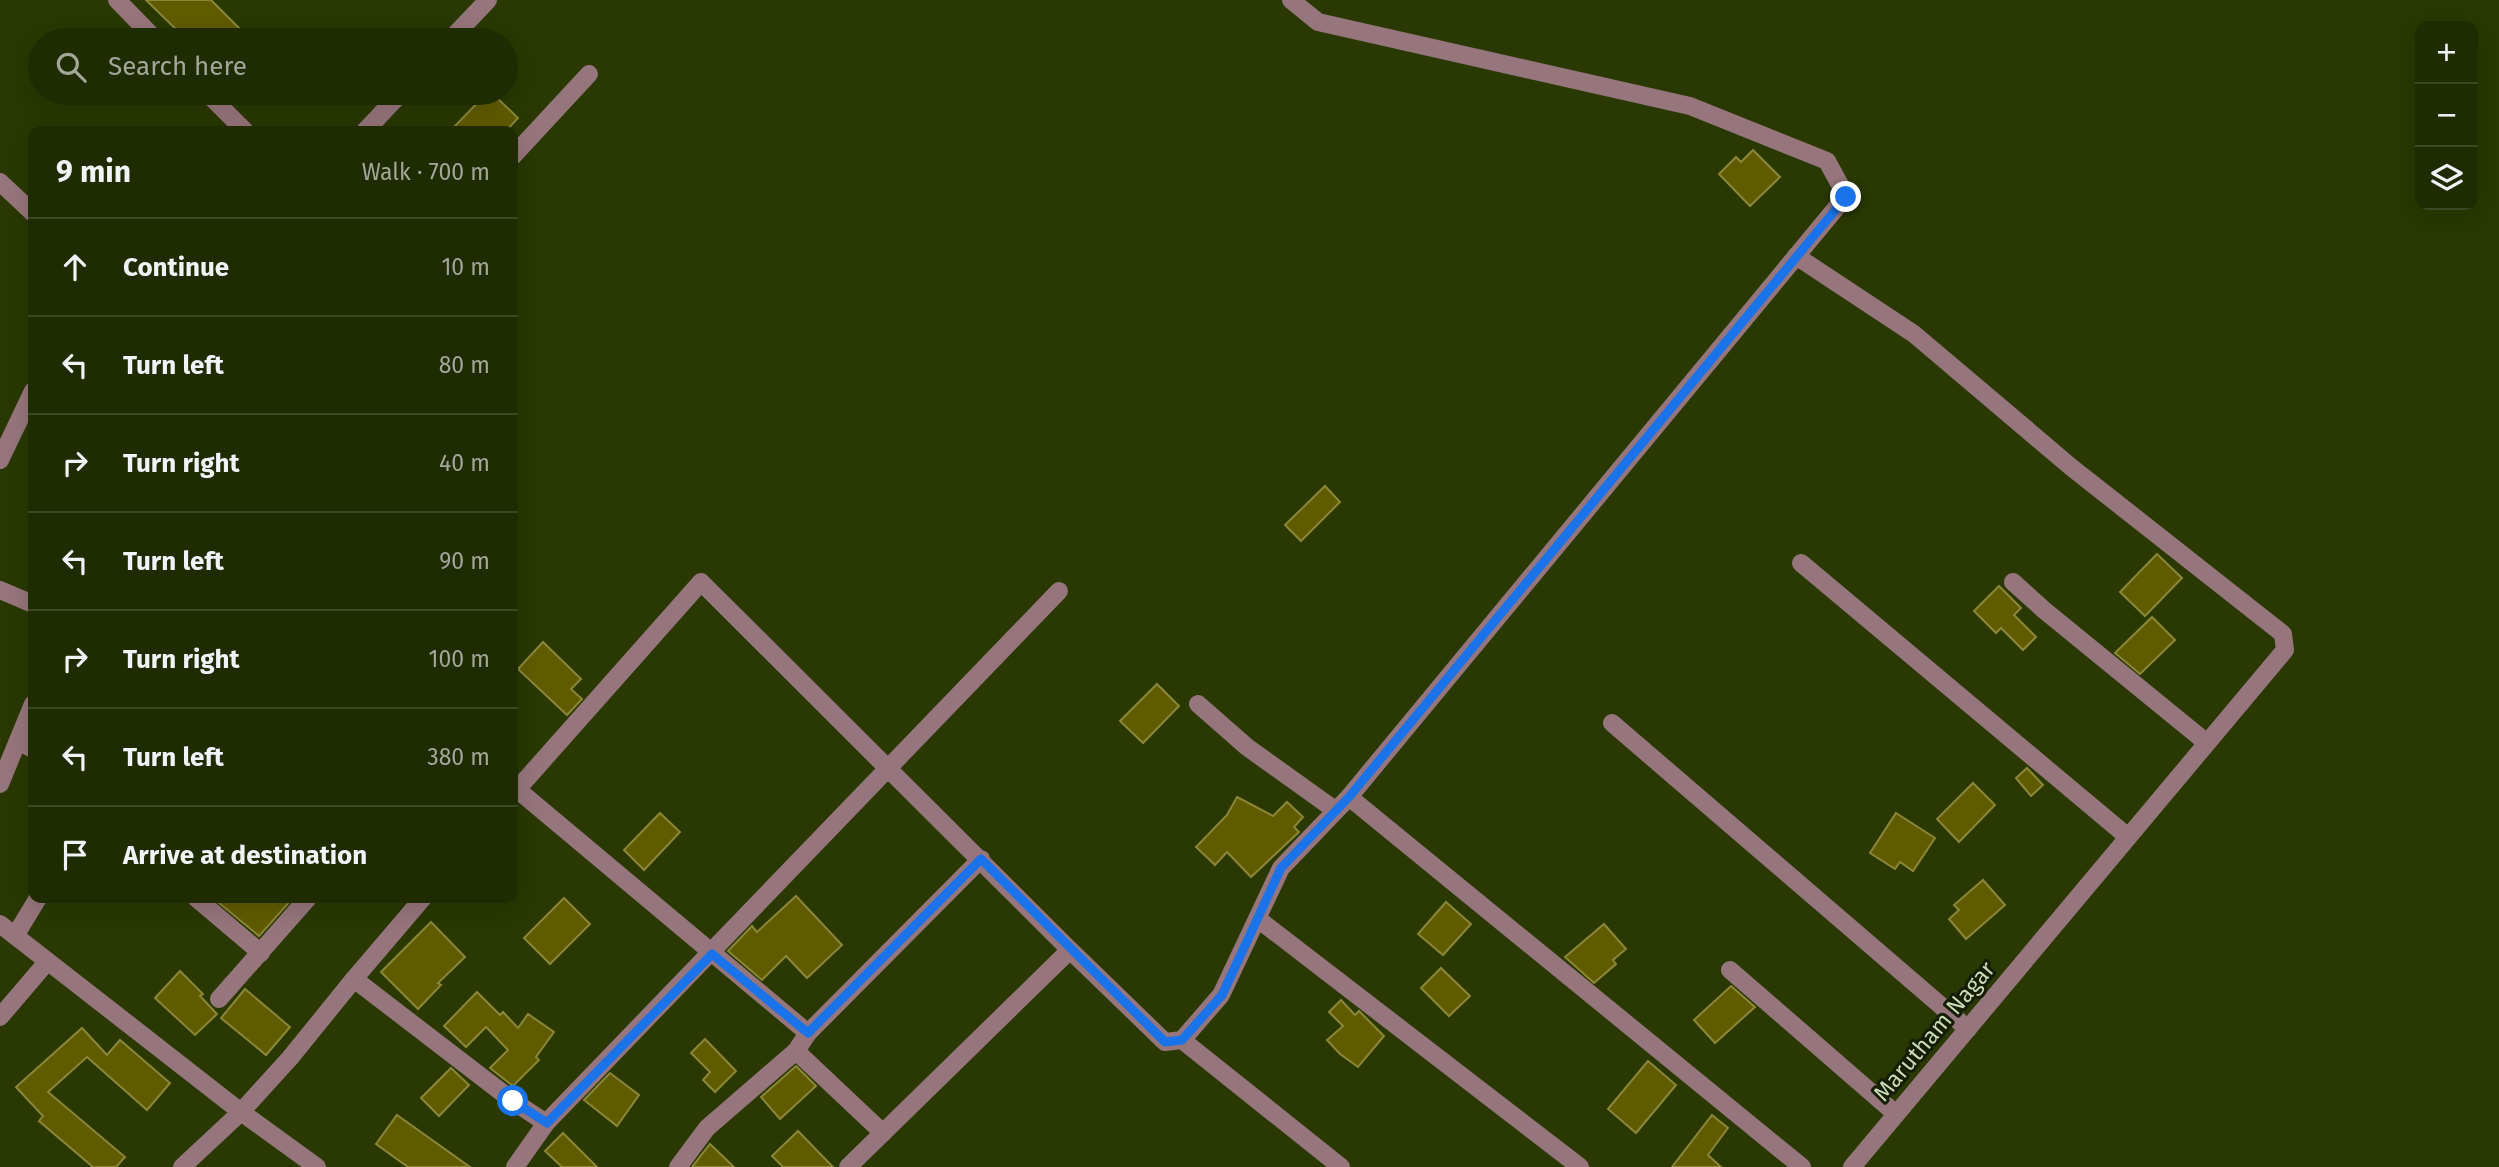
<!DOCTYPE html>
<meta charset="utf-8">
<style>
:root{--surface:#1f2b01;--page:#2c3710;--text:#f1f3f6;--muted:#a1a799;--line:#3c4723}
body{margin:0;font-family:"Fira Sans",sans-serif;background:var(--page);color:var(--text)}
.controls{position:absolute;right:21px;top:21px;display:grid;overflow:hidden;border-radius:14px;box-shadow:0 7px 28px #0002}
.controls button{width:63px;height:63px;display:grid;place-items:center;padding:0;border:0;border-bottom:2px solid var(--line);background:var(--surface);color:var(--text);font:35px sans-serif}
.stop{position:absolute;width:21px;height:21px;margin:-16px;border:5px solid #1a73e8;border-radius:50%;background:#fff}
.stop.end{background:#1a73e8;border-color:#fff;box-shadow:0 2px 7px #0008}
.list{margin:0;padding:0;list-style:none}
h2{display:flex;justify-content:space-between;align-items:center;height:91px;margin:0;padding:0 28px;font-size:30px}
h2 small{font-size:23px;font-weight:400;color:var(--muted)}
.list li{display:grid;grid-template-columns:46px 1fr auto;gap:21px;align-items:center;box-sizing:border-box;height:98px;padding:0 28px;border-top:2px solid var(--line)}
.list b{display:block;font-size:26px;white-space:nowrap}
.list em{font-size:23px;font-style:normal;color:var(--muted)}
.icon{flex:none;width:38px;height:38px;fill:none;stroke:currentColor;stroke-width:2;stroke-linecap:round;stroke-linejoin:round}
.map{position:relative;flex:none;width:2499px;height:1167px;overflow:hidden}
.search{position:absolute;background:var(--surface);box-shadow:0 7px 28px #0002;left:28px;top:28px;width:490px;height:77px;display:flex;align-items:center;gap:18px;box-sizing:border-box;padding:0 24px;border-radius:38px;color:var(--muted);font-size:26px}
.panel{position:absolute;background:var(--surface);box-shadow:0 7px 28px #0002;left:28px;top:126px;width:490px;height:777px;border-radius:14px}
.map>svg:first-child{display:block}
</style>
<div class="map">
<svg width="2499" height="1167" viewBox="0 0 2499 1167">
<rect width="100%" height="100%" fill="#293901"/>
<g fill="#615b00" stroke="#8c8639" stroke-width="2">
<path d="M 146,0 L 211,0 L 251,40 L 187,40 Z"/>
<path d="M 487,93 L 492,93 L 518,118 L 506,131 L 450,131 Z"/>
<path d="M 1753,150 L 1780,177 L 1750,206 L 1719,174 L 1736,157 L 1741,162 Z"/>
<path d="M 1325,486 L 1340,502 L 1301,541 L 1285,525 Z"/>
<path d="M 2157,554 L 2182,578 L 2145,616 L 2120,592 Z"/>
<path d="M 1999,586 L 2021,608 L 2014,615 L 2036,637 L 2023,650 L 2001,628 L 1996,633 L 1974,611 Z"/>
<path d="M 2152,617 L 2175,640 L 2140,674 L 2115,653 Z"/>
<path d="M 543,642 L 581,679 L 571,689 L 582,699 L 567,715 L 518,669 Z"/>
<path d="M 1157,684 L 1179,706 L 1143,743 L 1120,721 Z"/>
<path d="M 2027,768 L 2043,785 L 2031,796 L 2016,778 Z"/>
<path d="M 1973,783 L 1995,805 L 1959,842 L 1937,819 Z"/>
<path d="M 1237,797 L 1273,816 L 1287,802 L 1303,817 L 1294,827 L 1299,832 L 1251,877 L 1227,852 L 1215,865 L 1196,847 L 1227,815 Z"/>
<path d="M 660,813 L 680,832 L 644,870 L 624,850 Z"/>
<path d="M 1896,813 L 1935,838 L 1913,871 L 1900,862 L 1895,869 L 1870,853 Z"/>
<path d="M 1983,880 L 2005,905 L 1966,939 L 1949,919 L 1959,910 L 1954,905 Z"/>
<path d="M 796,896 L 842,945 L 807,978 L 786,956 L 762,980 L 728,951 L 752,926 L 757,932 Z"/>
<path d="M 213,898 L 293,898 L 259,936 Z"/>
<path d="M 564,898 L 590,924 L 550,964 L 524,938 Z"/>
<path d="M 1446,902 L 1471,924 L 1443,955 L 1418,934 Z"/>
<path d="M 431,922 L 465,957 L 438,983 L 441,985 L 418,1009 L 381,972 Z"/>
<path d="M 1604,924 L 1626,949 L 1613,960 L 1616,964 L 1594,983 L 1565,957 Z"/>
<path d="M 1441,968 L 1470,996 L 1449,1016 L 1421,988 Z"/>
<path d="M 180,971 L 203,994 L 200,996 L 217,1014 L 195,1035 L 155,998 Z"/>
<path d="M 1731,986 L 1755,1007 L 1715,1043 L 1694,1020 Z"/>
<path d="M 245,989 L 290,1027 L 266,1055 L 221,1018 Z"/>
<path d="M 477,992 L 500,1015 L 503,1012 L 518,1028 L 528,1014 L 554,1032 L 536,1057 L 539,1060 L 513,1086 L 490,1068 L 508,1050 L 486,1027 L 466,1047 L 444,1026 Z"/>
<path d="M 1341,1000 L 1355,1015 L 1359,1011 L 1384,1036 L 1358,1067 L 1340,1054 L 1327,1040 L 1343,1026 L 1329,1012 Z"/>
<path d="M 82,1028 L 107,1055 L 120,1040 L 170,1083 L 147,1110 L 87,1057 L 48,1092 L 125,1157 L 116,1167 L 93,1167 L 39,1121 L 43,1116 L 16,1087 Z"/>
<path d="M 705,1039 L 736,1071 L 715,1092 L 703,1080 L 710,1072 L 691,1053 Z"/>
<path d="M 1648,1061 L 1676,1085 L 1636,1133 L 1608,1109 Z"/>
<path d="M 796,1066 L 816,1086 L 780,1119 L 761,1097 Z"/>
<path d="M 451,1068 L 469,1085 L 439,1116 L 421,1098 Z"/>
<path d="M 610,1073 L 639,1095 L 617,1126 L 584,1100 Z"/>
<path d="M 397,1115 L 470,1167 L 408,1167 L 376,1144 Z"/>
<path d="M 1712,1115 L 1728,1128 L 1708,1155 L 1721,1167 L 1672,1167 Z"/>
<path d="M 798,1131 L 833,1167 L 783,1167 L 772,1156 Z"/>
<path d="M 563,1133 L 597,1167 L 562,1167 L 545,1151 Z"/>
<path d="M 710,1144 L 734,1167 L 692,1167 Z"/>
</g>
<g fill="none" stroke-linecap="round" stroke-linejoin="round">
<g stroke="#97757c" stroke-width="18">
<path d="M 117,0 L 156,40"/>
<path d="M 1291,0 L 1318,22 L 1690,106 L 1827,161 L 1846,196 L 1349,797"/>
<path d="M 450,40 L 488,0"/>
<path d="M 207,93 L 245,131"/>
<path d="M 365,131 L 401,93"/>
<path d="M 513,156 L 589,74"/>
<path d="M 0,182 L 33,213"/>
<path d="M 1796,256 L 1914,334 L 2071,467 L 2283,634 L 2285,650 L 1852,1167"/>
<path d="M 0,460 L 33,391"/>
<path d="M 1801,563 L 2128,837"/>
<path d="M 2013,582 L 2044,610 L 2207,743"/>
<path d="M 0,590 L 33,604"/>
<path d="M 1198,704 L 1247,747 L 1335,810"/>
<path d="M 1612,723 L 1968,1029"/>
<path d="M 18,741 L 33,749"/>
<path d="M 0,784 L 33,704"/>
<path d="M 513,786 L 808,1033 L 796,1051"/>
<path d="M 513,794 L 701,582 L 1070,950"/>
<path d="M 196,898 L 261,953"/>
<path d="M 1258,919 L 1580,1167"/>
<path d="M 0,924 L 241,1112 L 317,1167"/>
<path d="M 15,936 L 38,898"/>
<path d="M 1730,970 L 1896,1114"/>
<path d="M 354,979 L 513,1101 L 546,1123 L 515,1167"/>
<path d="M 219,999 L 308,898"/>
<path d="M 0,1017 L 47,962"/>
<path d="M 808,1033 L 981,859"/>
<path d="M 1182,1040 L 1341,1167"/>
<path d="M 546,1123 L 1059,591"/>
<path d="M 182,1167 L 241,1112 L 290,1058 L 354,979 L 423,898"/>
<path d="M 678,1167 L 707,1128 L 796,1051 L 883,1133"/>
<path d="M 848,1167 L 1070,950 L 1165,1042 L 1182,1040 L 1221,995 L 1281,868 L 1349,797 L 1802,1167"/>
</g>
</g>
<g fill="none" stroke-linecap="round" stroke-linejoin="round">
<path stroke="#1a73e8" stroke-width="9" d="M 513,1101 L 547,1123 L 712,954 L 808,1033 L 981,859 L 1165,1042 L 1182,1040 L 1222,995 L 1281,868 L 1349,797 L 1846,197"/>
</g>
<g text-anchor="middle" stroke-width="6" stroke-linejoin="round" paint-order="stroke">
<g font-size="23" fill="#cbd9b6" stroke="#151e03">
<text transform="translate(1934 1031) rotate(-50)" y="8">Marutham Nagar</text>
</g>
</g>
</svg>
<div class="controls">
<button>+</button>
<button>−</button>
<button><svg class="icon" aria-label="layers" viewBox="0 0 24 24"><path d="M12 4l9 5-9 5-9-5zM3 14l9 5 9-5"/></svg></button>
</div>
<div class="stop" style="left:513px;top:1101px"></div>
<div class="stop end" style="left:1846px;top:197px"></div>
<div class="search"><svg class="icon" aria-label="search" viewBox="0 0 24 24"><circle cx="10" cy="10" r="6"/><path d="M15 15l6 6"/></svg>Search here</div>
<section class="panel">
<h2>9 min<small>Walk · 700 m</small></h2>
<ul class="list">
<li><svg class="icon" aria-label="ahead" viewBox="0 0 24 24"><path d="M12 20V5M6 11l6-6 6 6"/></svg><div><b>Continue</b></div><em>10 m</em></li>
<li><svg class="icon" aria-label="left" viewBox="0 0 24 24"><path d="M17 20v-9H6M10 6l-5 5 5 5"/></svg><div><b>Turn left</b></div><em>80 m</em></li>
<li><svg class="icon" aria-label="right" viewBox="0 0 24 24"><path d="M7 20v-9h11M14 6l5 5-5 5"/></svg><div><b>Turn right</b></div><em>40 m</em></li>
<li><svg class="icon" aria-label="left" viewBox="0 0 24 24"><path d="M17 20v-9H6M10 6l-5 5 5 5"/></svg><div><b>Turn left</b></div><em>90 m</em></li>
<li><svg class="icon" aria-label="right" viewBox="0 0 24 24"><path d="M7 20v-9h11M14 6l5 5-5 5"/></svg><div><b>Turn right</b></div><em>100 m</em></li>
<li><svg class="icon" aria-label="left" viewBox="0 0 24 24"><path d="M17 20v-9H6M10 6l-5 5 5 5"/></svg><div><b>Turn left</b></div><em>380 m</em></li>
<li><svg class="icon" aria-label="arrive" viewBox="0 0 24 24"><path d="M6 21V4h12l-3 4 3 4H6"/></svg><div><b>Arrive at destination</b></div></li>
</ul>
</section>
</div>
